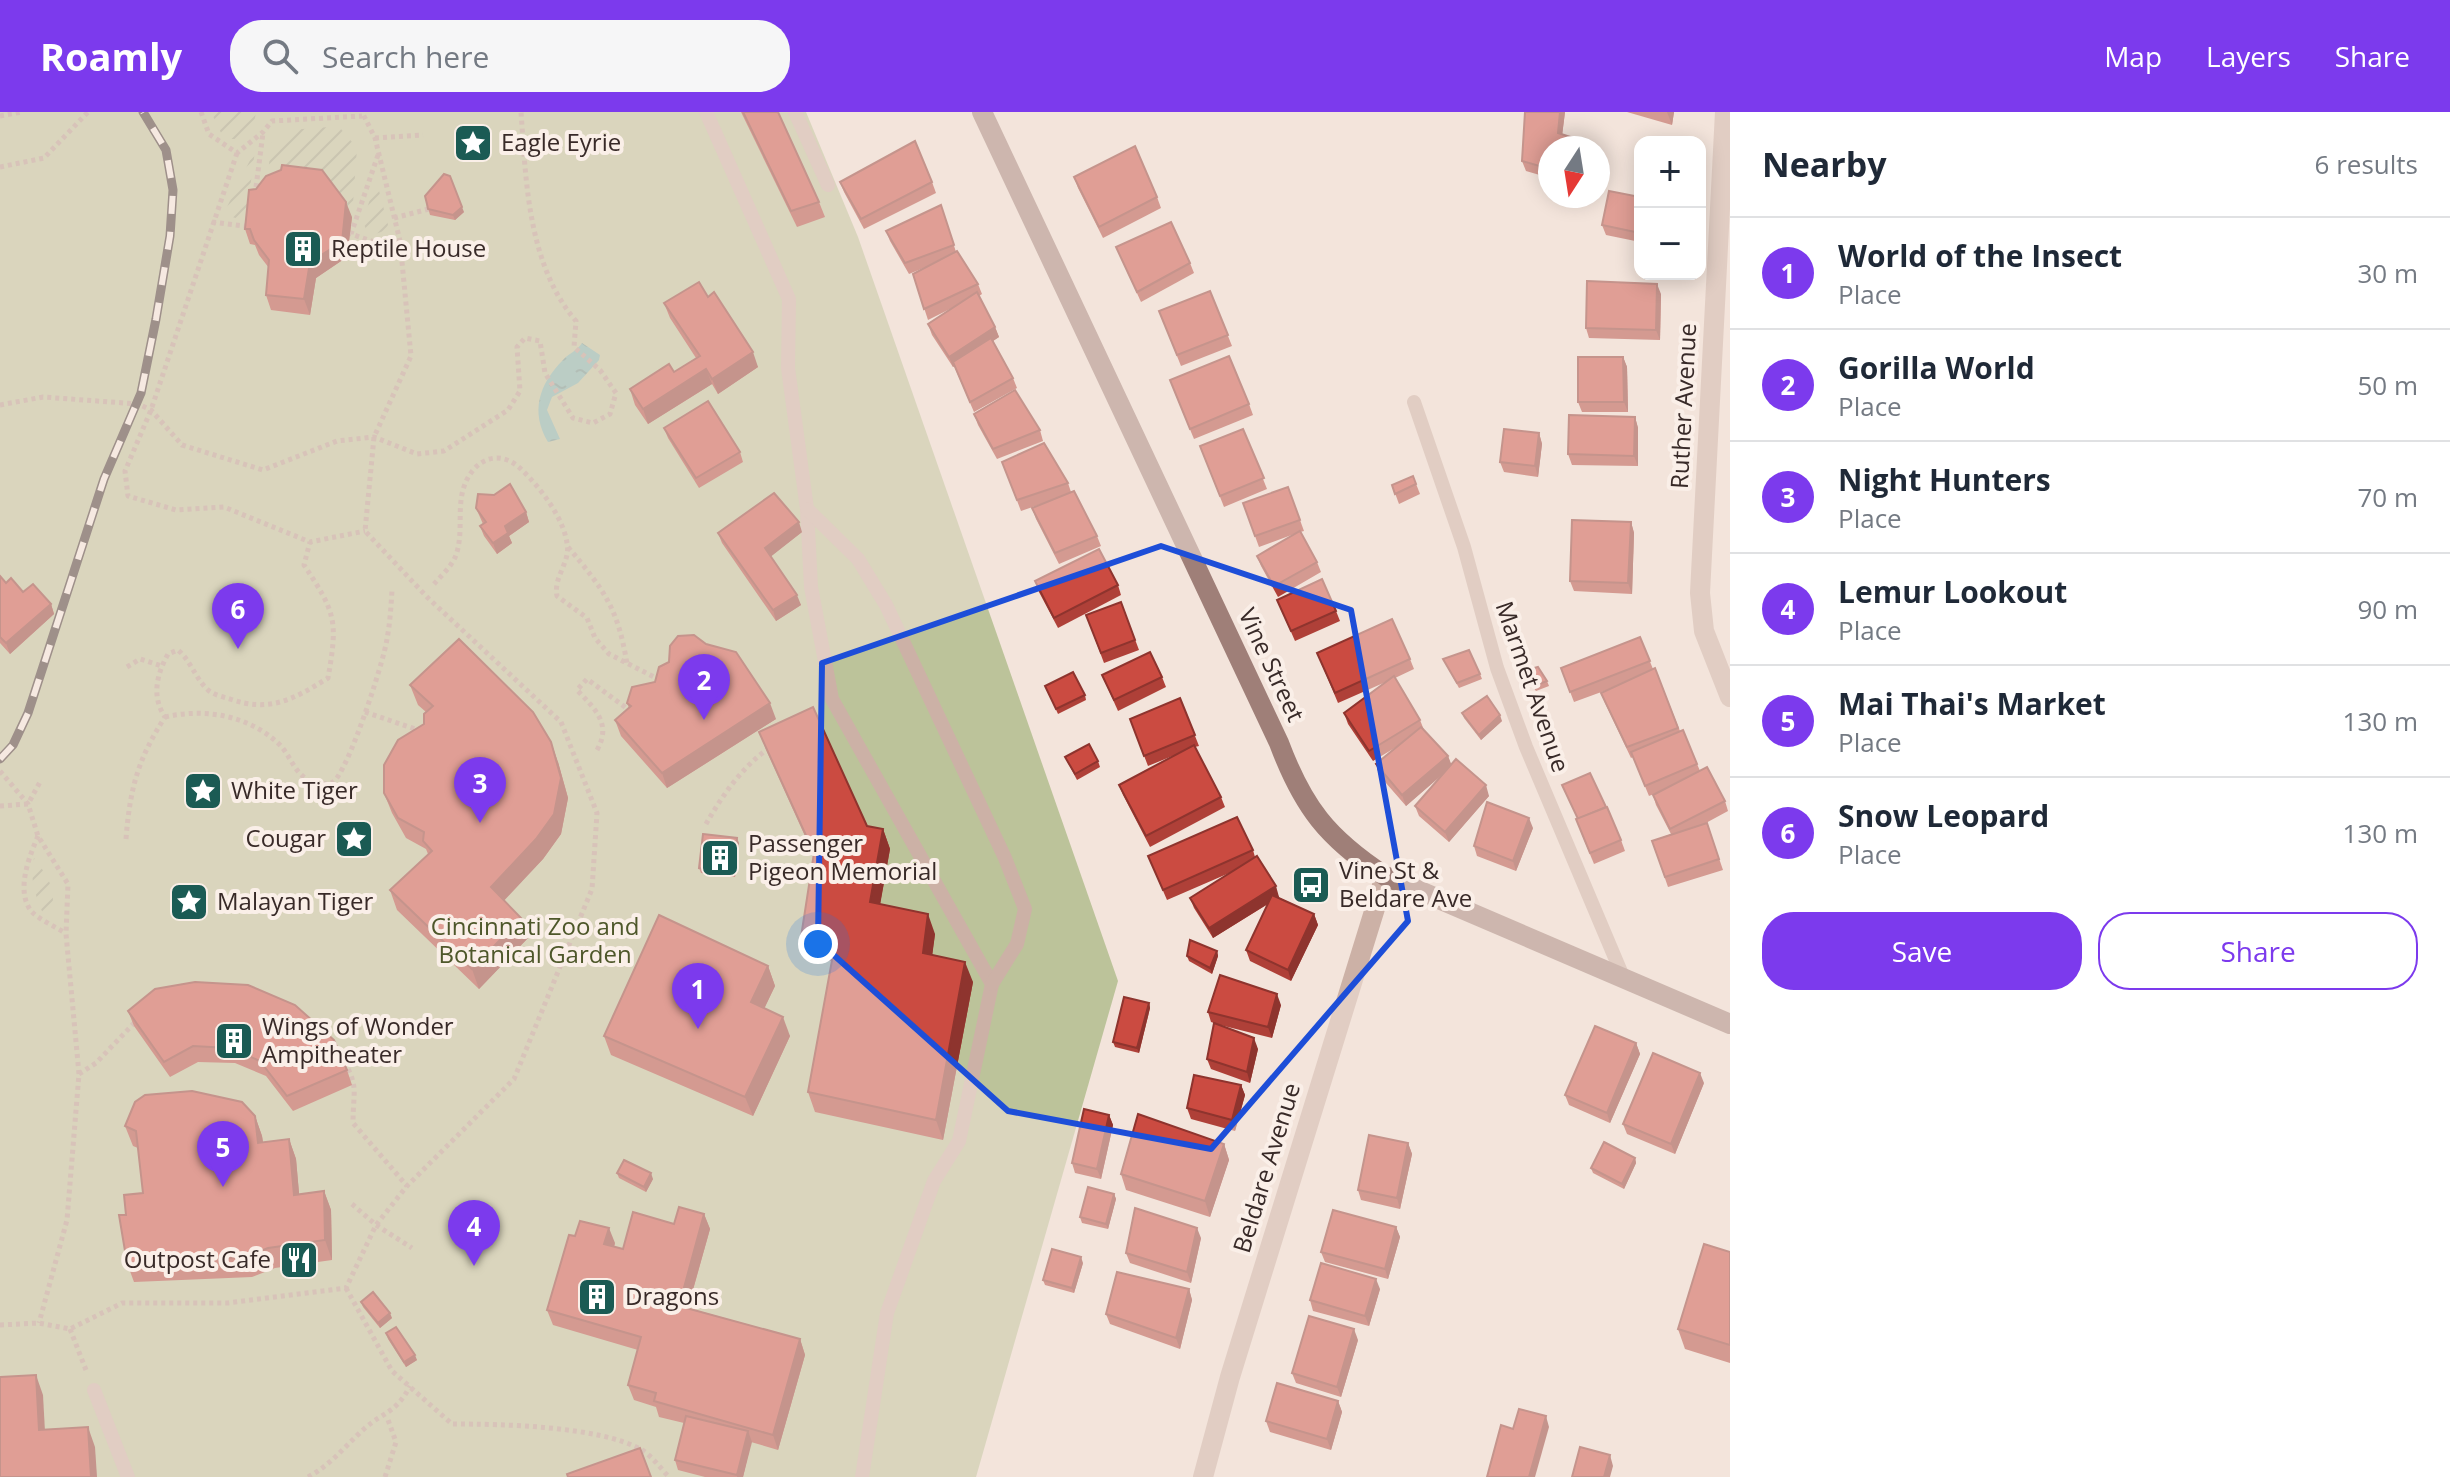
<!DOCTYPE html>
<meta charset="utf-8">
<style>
:root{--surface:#fff;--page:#f6f6f7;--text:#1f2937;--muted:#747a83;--line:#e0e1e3;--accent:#7c3aed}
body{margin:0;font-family:"Open Sans",sans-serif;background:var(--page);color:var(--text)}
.controls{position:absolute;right:24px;top:24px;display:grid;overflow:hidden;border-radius:16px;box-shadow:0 4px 20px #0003}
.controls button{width:72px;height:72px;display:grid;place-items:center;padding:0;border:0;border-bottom:2px solid var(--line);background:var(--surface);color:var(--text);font:40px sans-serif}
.compass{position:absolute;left:1538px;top:24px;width:72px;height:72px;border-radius:50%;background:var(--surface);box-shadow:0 4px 20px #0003;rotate:192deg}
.you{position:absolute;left:818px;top:832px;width:28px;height:28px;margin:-20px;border:6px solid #fff;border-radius:50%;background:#1a73e8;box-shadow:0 0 0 12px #1a73e833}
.badge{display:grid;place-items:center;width:52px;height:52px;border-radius:50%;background:var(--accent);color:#fff;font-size:26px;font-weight:700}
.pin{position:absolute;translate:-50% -66px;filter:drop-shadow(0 2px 4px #0008)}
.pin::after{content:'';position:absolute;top:42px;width:28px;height:24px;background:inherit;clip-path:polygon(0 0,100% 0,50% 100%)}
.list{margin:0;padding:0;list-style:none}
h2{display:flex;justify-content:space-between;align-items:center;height:104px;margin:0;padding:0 32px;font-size:34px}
h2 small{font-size:26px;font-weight:400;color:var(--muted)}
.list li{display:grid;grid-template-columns:52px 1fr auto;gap:24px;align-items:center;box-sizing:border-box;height:112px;padding:0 32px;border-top:2px solid var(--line)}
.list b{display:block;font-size:30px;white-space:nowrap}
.list p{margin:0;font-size:26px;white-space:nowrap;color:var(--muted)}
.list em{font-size:26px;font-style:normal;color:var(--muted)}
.actions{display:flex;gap:16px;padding:24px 32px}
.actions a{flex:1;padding:18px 0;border:2px solid var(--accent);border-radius:32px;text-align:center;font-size:28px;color:var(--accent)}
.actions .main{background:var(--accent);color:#fff}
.icon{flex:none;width:44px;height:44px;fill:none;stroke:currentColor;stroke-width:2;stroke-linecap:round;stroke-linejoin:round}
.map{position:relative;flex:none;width:1730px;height:1365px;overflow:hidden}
header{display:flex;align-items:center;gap:48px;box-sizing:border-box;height:112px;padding:0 40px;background:var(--accent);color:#fff}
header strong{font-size:38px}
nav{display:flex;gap:44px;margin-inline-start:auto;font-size:28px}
.search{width:560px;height:72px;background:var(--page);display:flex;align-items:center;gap:20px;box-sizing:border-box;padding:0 28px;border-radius:32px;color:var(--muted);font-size:30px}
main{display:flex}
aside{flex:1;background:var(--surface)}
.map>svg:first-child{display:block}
</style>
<header>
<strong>Roamly</strong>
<div class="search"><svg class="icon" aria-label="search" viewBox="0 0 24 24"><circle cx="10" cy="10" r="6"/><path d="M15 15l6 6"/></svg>Search here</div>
<nav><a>Map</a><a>Layers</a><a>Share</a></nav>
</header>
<main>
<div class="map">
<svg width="1730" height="1365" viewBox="0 0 1730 1365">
<defs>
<pattern id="garden-furrows" width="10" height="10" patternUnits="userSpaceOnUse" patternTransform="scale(2)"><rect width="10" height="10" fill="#bcc39a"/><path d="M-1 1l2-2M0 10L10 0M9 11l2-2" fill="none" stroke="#9a9f7e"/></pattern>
<pattern id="water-ripples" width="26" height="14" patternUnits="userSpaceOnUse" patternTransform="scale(2)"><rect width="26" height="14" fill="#79b1aa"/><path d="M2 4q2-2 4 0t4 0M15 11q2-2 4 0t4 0" fill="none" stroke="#64908a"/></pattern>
</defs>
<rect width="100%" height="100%" fill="#f3e4db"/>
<path fill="#bcc39a" d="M 0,0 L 806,0 L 858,125 L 1118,869 L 976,1365 L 0,1365 Z"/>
<g fill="url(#garden-furrows)">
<path d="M 211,0 L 256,0 L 254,11 L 242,27 L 224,27 Z"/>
<path d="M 330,15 L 341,17 L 357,36 L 352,105 L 266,85 L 271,31 L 289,18 Z"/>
<path d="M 255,38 L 247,100 L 241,108 L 227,103 L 227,95 Z"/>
<path d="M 376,67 L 388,113 L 384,119 L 369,124 L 363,110 Z"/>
<path d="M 34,746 C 48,764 60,783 48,805 L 44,804 C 36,785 29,768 34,746 Z"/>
</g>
<path fill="url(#water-ripples)" d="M 582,231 L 600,243 L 599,248 L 578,271 L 552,285 L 547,298 L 560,327 L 548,330 C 530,300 539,272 563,248 C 569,241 577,239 582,231 Z"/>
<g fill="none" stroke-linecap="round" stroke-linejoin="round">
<g stroke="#b89b91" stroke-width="5" stroke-dasharray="4 4" stroke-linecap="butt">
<path d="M 201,0 L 209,22 L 237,41 L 263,20 L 272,9 L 362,4"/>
<path d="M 0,4 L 22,0"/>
<path d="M 375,26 L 423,23"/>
<path d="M 237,41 L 151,298 L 125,359 L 128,384 L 176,398 L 224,395 L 310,430 L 365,419"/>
<path d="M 378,43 L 351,122 L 377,131 L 400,129"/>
<path d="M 0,55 L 44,46 L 88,0"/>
<path d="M 255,83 L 263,21"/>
<path d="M 394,106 L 429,97"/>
<path d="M 212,110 L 251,115"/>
<path d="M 0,293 L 43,285 L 138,292 L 151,298 L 182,333 L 263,358 L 337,329 L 374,325 L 417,342 L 444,339 L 508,298 L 520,279 L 517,235 L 525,226 L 540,229 L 545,261 L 573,306 L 593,311 L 610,302 L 616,281 L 600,258 L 574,235 L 576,209 C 528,153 526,70 521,0"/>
<path d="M 568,435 C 604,478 618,496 627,552"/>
<path d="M 434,472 C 442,463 452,454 456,443 C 463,423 458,402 462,382 C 469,349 498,333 523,359 C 541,377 563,405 567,431 C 571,450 553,465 557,484 L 587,506 L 595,526 L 609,542 L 660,568"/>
<path d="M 127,555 L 140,547 L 162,554"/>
<path d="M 365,600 L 421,619"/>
<path d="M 165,605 C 205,596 248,603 279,632 C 292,645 294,664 315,671 C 320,673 328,672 333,670 C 348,660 384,549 387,527 C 390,511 391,495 392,478"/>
<path d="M 597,638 C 612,612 595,597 577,578 L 587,567 L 633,601"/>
<path d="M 0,659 L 28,692 L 38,724 L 68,772 L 66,822 L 79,962 L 67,1108 L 39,1211"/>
<path d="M 0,694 L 28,692 L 40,670"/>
<path d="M 706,712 C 722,684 742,655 769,636"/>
<path d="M 38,724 C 29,745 15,780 32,800 C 40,808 56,815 65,821"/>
<path d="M 126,727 C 130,676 138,647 165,605 C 151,584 157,562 168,542 L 178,538 C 191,549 195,566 208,578 C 214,583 223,585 230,587 C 270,601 294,587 328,566 C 338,509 336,501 304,453 L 310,430"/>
<path d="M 340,943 C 360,975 353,977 353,1011 L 407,1074"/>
<path d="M 79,962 L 96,951 L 138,907"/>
<path d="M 352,1092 L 376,1113 L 412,1136"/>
<path d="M 346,1176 L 392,1259 L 452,1312 C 502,1312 600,1314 642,1338 C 652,1344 661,1357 669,1365"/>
<path d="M 0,1213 L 39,1211 L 70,1217 L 122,1191 L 228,1191 L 346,1176 L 376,1113 L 407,1074 L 514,967 L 592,777 L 597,701 L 561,610 L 428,486 L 365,419 L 374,325 L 411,244 L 400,129 L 375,26 L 362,0"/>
<path d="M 70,1217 L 86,1258"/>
<path d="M 308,1365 C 331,1353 346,1333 365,1316 C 385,1299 396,1301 410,1274"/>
<path d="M 385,1365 L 396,1330 L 387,1305"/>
</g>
<g stroke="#ccb1a6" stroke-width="14">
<path d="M 706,0 L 789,187 L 788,256 L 807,397 L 811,475 L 832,587 L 992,872 L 959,1029 L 934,1069 L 887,1201 L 862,1365"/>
<path d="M 795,0 L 828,73"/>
<path d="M 1414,290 L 1464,435 L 1497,556 L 1526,635 L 1624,867"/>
<path d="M 807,397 L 858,447 L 886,493 L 1005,746 L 1025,797 L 1017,832 L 992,872"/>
<path d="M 94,1278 L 128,1365"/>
</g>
<g stroke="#ccb1a6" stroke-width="20">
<path d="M 1725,0 L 1700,481 L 1704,519 L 1730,585"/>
<path d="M 1203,1365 L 1230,1265 L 1385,764"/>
</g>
<path stroke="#9f7f78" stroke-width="20" d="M 982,0 L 1279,631 C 1303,695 1327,726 1385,764 L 1730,912"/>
<defs>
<path id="rail" d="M 0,647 L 13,633 L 28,601 L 104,367 L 141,281 L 156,207 L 170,124 L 173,78 L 166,38 L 143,0"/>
</defs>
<use href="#rail" stroke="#382a28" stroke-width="9"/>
<use href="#rail" stroke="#faefe8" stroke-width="6" stroke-dasharray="18" stroke-linecap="butt"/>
</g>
<g fill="#af4038">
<path d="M 741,0 L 778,0 L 819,90 L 825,105 L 797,115 Z"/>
<path d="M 1525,0 L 1565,0 L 1562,23 L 1550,36 L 1550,66 L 1526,59 L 1522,49 Z"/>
<path d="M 1627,0 L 1674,0 L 1672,13 Z"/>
<path d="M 1074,65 L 1157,85 L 1161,96 L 1103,126 L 1078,76 Z"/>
<path d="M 840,70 L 932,70 L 936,81 L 864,117 L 844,80 Z"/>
<path d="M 1640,85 L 1640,130 L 1606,123 L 1602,113 Z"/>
<path d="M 427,92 L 464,100 L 455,108 L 430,103 Z"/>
<path d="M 941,93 L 956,140 L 978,172 L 982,182 L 979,184 L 995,215 L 999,225 L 993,229 L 1013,266 L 1017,276 L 974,300 L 954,254 L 953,255 L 932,223 L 928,212 L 952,196 L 928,208 L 913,162 L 926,155 L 909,162 L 890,129 L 886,119 Z"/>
<path d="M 352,105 L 347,145 L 316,166 L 310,203 L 271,198 L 266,183 L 269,156 L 259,143 L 255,133 L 250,132 L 245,117 Z"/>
<path d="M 1116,135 L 1190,151 L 1194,161 L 1141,190 Z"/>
<path d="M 1210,179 L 1232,234 L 1181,254 L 1159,199 Z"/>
<path d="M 1661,182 L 1660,228 L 1589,226 L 1586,216 Z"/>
<path d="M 708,185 L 758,255 L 718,282 L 712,272 L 648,312 L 635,293 L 630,277 L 674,260 L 696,246 L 670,206 L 664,191 Z"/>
<path d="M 1623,245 L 1627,255 L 1628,300 L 1582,300 L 1578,290 Z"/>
<path d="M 1174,279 L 1249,292 L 1253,303 L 1194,327 Z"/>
<path d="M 974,302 L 1040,318 L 1043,329 L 997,347 L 978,313 Z"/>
<path d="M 1635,305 L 1638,316 L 1638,354 L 1572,353 L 1568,342 Z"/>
<path d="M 664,316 L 740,340 L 743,350 L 699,376 L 668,326 Z"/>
<path d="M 1243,317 L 1267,377 L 1224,395 L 1200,334 Z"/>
<path d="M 1539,321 L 1542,332 L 1538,365 L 1504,360 L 1500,350 Z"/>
<path d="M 1002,350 L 1068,371 L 1071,380 L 1097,424 L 1101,434 L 1059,452 L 1036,407 L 1032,396 L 1047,390 L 1021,399 Z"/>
<path d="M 1413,364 L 1420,382 L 1399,392 L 1392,373 Z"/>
<path d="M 1288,375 L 1304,419 L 1300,420 L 1317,450 L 1321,460 L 1278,485 L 1261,454 L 1257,444 L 1297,421 L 1259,435 L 1243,391 Z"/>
<path d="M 476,396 L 526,400 L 529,410 L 509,424 L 512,431 L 497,442 L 484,424 L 480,414 L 483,412 Z"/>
<path d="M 1631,410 L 1634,421 L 1632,482 L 1574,479 L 1570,469 Z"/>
<path d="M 802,420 L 771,444 L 801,493 L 776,509 L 722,431 L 718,421 Z"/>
<path d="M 0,464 L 6,471 L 23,480 L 51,492 L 54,502 L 10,542 L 0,531 Z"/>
<path d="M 1035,469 L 1118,473 L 1121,483 L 1058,516 L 1039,480 Z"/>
<path d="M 1277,488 L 1336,499 L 1340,509 L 1295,529 Z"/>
<path d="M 1121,490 L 1139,538 L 1104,551 L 1086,503 Z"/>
<path d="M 1640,525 L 1653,557 L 1655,556 L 1680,619 L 1683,618 L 1700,659 L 1725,689 L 1728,699 L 1704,712 L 1707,711 L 1723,758 L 1668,775 L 1652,729 L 1671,722 L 1656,693 L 1653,683 L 1656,681 L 1649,684 L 1633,645 L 1631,646 L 1605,591 L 1601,581 L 1615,575 L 1574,590 L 1561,556 Z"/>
<path d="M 1317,541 L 1410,547 L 1414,557 L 1395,566 L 1420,608 L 1424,618 L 1448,644 L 1451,653 L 1489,684 L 1449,730 L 1419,704 L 1415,694 L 1443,662 L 1406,694 L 1379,663 L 1376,652 L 1398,634 L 1373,649 L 1348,612 L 1344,601 L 1388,569 L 1338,591 Z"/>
<path d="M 1443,547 L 1480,562 L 1482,567 L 1459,576 Z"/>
<path d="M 1523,559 L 1547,569 L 1549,574 L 1536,579 L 1525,565 Z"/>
<path d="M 1102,563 L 1162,565 L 1166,575 L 1118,599 Z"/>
<path d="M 410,573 L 558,650 L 568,686 L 561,722 L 543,747 L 504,788 L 528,826 L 479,877 L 397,798 L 390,778 L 428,742 L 426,737 L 406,726 L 392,701 L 384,681 L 424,612 L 426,600 L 418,593 Z"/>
<path d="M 1045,574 L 1085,583 L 1086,588 L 1058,602 Z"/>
<path d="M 1180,586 L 1199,634 L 1195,635 L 1221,685 L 1225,695 L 1150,735 L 1123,683 L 1119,673 L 1175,643 L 1148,654 L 1130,607 Z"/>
<path d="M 627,591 L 776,607 L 667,676 L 621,624 L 615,608 L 629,596 Z"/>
<path d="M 1462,601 L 1502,609 L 1481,628 L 1464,606 Z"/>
<path d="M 759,620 L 867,714 L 883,717 L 890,737 L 880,792 L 935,822 L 932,843 L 973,870 L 943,1028 L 815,1000 L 808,980 L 832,849 L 808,844 L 801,825 L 814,744 L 767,640 Z"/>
<path d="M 1065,645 L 1098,649 L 1100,655 L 1077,668 Z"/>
<path d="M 1533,716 L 1516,759 L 1477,744 L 1474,734 Z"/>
<path d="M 1580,718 L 1621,728 L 1625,739 L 1594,752 Z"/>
<path d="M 739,731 L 735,765 L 701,761 L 699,756 Z"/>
<path d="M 1253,738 L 1255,745 L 1279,785 L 1278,785 L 1314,802 L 1318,813 L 1291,869 L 1250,849 L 1246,838 L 1268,792 L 1213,826 L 1194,796 L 1190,786 L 1234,759 L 1167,788 L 1148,744 Z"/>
<path d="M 1217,839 L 1218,844 L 1212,862 L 1189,849 L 1187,844 Z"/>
<path d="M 768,854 L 775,874 L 764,896 L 790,924 L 753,1004 L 611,943 L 604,924 Z"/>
<path d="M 1149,891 L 1150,896 L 1139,941 L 1115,935 L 1113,930 Z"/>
<path d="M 1281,893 L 1272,926 L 1216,912 L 1258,937 L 1250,971 L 1211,957 L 1207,947 L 1214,911 L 1211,910 L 1208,900 Z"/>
<path d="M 128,899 L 347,958 L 352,973 L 293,999 L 266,964 L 235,951 L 198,950 L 170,965 L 134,914 Z"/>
<path d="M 1636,931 L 1640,942 L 1610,1011 L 1569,993 L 1565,983 Z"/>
<path d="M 1704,971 L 1675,1042 L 1627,1022 L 1623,1012 Z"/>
<path d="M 1241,973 L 1245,983 L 1235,1019 L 1191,1007 L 1187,996 Z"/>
<path d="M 1109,1003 L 1113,1013 L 1101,1067 L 1075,1061 L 1072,1051 Z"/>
<path d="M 255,1004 L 262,1024 L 263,1030 L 289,1027 L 296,1047 L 299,1082 L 324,1079 L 331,1098 L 332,1148 L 275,1156 L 252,1165 L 134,1170 L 127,1151 L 126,1103 L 143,1081 L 138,1036 L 133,1034 L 125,1014 Z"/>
<path d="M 1408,1031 L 1412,1042 L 1400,1097 L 1361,1088 L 1358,1078 Z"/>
<path d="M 1224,1032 L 1229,1048 L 1210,1105 L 1126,1078 L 1121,1062 Z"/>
<path d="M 1635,1046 L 1636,1051 L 1624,1077 L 1593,1061 L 1591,1056 Z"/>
<path d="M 617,1061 L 653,1067 L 646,1080 L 619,1066 Z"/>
<path d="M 1114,1082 L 1116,1087 L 1108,1117 L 1082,1111 L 1080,1105 Z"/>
<path d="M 704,1102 L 710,1117 L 688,1196 L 800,1227 L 805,1243 L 778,1338 L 751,1330 L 743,1365 L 705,1365 L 678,1358 L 675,1348 L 684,1311 L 659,1305 L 656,1295 L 634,1288 L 628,1273 L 638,1238 L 553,1213 L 547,1198 L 615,1131 L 614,1135 L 623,1137 L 674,1112 Z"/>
<path d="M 1396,1115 L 1400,1125 L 1388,1167 L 1325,1150 L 1321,1140 Z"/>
<path d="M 1201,1126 L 1191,1171 L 1130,1151 L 1126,1141 Z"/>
<path d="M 1730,1140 L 1730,1251 L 1685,1237 L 1678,1217 Z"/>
<path d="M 1083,1151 L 1074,1181 L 1045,1173 L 1043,1168 Z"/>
<path d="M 1189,1177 L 1192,1188 L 1180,1237 L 1110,1212 L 1106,1202 Z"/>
<path d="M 1380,1177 L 1369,1214 L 1313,1199 L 1310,1188 Z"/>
<path d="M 361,1190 L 392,1206 L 380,1216 L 363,1195 Z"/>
<path d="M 386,1221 L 417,1248 L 406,1255 L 388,1227 Z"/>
<path d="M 1358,1228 L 1341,1285 L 1296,1271 L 1292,1261 Z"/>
<path d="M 1338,1289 L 1342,1300 L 1331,1338 L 1270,1320 L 1266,1309 Z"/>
</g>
<g fill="#8e342e">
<path d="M 1560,0 L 1565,0 L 1561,32 L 1558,21 Z"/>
<path d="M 1667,0 L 1674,0 L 1672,13 Z"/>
<path d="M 346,90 L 352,105 L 347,145 L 316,166 L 310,203 L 304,187 L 310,150 Z"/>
<path d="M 462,95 L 464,100 L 455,108 L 453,103 Z"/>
<path d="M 1657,172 L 1661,182 L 1660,228 L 1656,218 Z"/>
<path d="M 995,215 L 999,225 L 953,255 L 949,245 Z"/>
<path d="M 753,240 L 758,255 L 718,282 L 712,267 Z"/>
<path d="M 1623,245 L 1627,255 L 1628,300 L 1624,290 Z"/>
<path d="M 706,257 L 712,272 L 648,312 L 643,297 Z"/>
<path d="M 1635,305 L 1638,316 L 1638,354 L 1634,344 Z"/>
<path d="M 1539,321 L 1542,332 L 1538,365 L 1535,354 Z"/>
<path d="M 526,400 L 529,410 L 509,424 L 512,431 L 497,442 L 493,431 L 505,414 Z"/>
<path d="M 799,410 L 802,420 L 769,446 L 765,436 Z"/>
<path d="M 1631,410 L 1634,421 L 1632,482 L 1628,471 Z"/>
<path d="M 797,483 L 801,493 L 776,509 L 773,498 Z"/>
<path d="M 51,492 L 54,502 L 10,542 L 6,531 Z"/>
<path d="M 770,591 L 776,607 L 667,676 L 662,661 Z"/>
<path d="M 1500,603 L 1502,609 L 1481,628 L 1479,623 Z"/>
<path d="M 551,630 L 558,650 L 568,686 L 561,722 L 543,747 L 499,794 L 491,775 Z"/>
<path d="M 1448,644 L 1452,654 L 1406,694 L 1402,683 Z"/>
<path d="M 1486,673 L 1489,684 L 1449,730 L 1445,720 Z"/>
<path d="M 1529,706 L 1533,716 L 1516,759 L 1513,749 Z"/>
<path d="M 883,717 L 890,737 L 877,810 L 870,790 Z"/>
<path d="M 737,726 L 739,731 L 735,765 L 733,760 Z"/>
<path d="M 1276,774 L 1279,785 L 1213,826 L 1209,816 Z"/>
<path d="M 928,802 L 935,822 L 930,861 L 923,841 Z"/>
<path d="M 1314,802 L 1318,813 L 1291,869 L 1288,858 Z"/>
<path d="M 521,806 L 528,826 L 479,877 L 472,857 Z"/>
<path d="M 1217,839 L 1218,844 L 1212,862 L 1210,856 Z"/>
<path d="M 965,850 L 973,870 L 943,1028 L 936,1008 Z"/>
<path d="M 768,854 L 775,874 L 758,910 L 751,890 Z"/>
<path d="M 1277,882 L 1281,893 L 1272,926 L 1268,915 Z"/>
<path d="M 1149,891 L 1150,896 L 1139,941 L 1137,936 Z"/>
<path d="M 783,905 L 790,924 L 753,1004 L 745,985 Z"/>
<path d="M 1254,926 L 1258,937 L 1250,971 L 1247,960 Z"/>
<path d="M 1636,931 L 1640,942 L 1610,1011 L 1607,1001 Z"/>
<path d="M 1700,961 L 1704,971 L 1675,1042 L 1671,1032 Z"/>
<path d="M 1241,973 L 1245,983 L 1235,1019 L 1232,1008 Z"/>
<path d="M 1109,1003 L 1113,1013 L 1101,1067 L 1097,1057 Z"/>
<path d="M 255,1004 L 262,1024 L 266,1051 L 258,1031 Z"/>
<path d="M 289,1027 L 296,1047 L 301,1103 L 294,1083 Z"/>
<path d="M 1408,1031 L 1412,1042 L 1400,1097 L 1397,1086 Z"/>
<path d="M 1224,1032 L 1229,1048 L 1210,1105 L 1205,1089 Z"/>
<path d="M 1635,1046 L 1636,1051 L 1624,1077 L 1622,1072 Z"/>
<path d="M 651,1061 L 653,1067 L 646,1080 L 644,1075 Z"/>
<path d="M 324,1079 L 331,1098 L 332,1148 L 325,1128 Z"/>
<path d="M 1114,1082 L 1116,1087 L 1108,1117 L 1106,1112 Z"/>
<path d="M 704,1102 L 710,1117 L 684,1209 L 679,1194 Z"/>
<path d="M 1396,1115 L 1400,1125 L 1388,1167 L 1385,1157 Z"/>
<path d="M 609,1116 L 615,1131 L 610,1147 L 604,1132 Z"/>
<path d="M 1197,1116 L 1201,1126 L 1191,1171 L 1187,1160 Z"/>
<path d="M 1081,1145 L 1083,1151 L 1074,1181 L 1072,1176 Z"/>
<path d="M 1376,1167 L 1380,1177 L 1369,1214 L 1365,1204 Z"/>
<path d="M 1189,1177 L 1192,1188 L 1180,1237 L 1176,1226 Z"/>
<path d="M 390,1201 L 392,1206 L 380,1216 L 378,1211 Z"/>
<path d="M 1354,1217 L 1358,1228 L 1341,1285 L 1337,1275 Z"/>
<path d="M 800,1227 L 805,1243 L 778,1338 L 773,1323 Z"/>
<path d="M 415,1243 L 417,1248 L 406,1255 L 404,1250 Z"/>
<path d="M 36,1263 L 43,1283 L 46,1338 L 39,1318 Z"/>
<path d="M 1338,1289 L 1342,1300 L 1331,1338 L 1327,1327 Z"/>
<path d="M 1546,1304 L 1549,1315 L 1535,1365 L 1529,1365 Z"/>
<path d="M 88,1315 L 95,1335 L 97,1365 L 91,1365 Z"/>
<path d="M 748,1319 L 752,1330 L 743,1365 L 737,1365 Z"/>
<path d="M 1610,1343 L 1613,1354 L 1610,1365 L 1604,1365 Z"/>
</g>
<g fill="#cb4b41" stroke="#8e342e" stroke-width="2">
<path d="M 743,0 L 778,0 L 819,90 L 791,99 Z"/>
<path d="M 1525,0 L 1560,0 L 1558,21 L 1592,32 L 1591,36 L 1550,36 L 1550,57 L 1522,49 Z"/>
<path d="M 915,29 L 932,70 L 861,107 L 840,70 Z"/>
<path d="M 1135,34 L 1157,85 L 1099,115 L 1074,65 Z"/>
<path d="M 282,53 L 322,58 L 346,90 L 342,130 L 310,150 L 304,187 L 266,183 L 269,148 L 254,128 L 250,117 L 245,117 L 249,78 L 256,77 L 266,64 L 281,58 Z"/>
<path d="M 444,62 L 450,64 L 462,95 L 453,103 L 428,97 L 427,92 L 425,84 Z"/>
<path d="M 1609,79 L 1640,85 L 1640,121 L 1602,113 Z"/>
<path d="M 941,93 L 954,133 L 905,151 L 886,119 Z"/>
<path d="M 1171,110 L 1190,151 L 1137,180 L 1116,135 Z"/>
<path d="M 957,139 L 978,172 L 924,197 L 913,162 Z"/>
<path d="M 1587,169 L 1657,172 L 1656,218 L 1586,216 Z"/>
<path d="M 699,170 L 708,185 L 714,180 L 753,240 L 712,267 L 706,257 L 643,297 L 630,277 L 669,252 L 674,260 L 700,244 L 664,191 Z"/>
<path d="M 1210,179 L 1228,223 L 1177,243 L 1159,199 Z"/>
<path d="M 977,180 L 995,215 L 949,245 L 928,212 Z"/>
<path d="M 991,226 L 1013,266 L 970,290 L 953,250 Z"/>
<path d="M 1229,244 L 1249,292 L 1190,317 L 1170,268 Z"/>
<path d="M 1578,245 L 1623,245 L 1624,290 L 1578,290 Z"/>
<path d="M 1015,278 L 1040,318 L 993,337 L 974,302 Z"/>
<path d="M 708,289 L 740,340 L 696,366 L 664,316 Z"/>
<path d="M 1569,303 L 1635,305 L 1634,344 L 1568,342 Z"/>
<path d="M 1243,317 L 1264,366 L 1220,384 L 1200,334 Z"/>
<path d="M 1504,317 L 1539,321 L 1535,354 L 1500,350 Z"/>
<path d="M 1044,331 L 1068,371 L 1017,388 L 1002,350 Z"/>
<path d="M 1413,364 L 1416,372 L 1395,382 L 1392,373 Z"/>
<path d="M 510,372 L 526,400 L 505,414 L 508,421 L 493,431 L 480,414 L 486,410 L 476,396 L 478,382 L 494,383 Z"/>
<path d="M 1288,375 L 1300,408 L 1255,424 L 1243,391 Z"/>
<path d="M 1074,379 L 1097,424 L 1055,441 L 1032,396 Z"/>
<path d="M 774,381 L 799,410 L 765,436 L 797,483 L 773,498 L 718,421 Z"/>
<path d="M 1572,408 L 1631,410 L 1628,471 L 1570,469 Z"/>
<path d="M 1300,419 L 1317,450 L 1274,474 L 1257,444 Z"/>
<path d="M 1099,437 L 1118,473 L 1054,506 L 1035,469 Z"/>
<path d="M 0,464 L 6,471 L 11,466 L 23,480 L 33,472 L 51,492 L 6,531 L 0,525 Z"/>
<path d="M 1322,467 L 1336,499 L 1291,519 L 1277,488 Z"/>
<path d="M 1121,490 L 1135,528 L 1101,541 L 1086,503 Z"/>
<path d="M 1392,507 L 1410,547 L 1335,581 L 1317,541 Z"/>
<path d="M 694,523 L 706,532 L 736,540 L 770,591 L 662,661 L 615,608 L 631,594 L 627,591 L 632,575 L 655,570 L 659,555 L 669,550 L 670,534 L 678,524 Z"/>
<path d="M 1640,525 L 1650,549 L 1570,580 L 1561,556 Z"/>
<path d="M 459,527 L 533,600 L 551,630 L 561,666 L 554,702 L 536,727 L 491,775 L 521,806 L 472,857 L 390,778 L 432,739 L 423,729 L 424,720 L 398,706 L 384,681 L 384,653 L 398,628 L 424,612 L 424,602 L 433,594 L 410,573 Z"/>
<path d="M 1469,538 L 1480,562 L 1457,571 L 1443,547 Z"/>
<path d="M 1150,540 L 1162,565 L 1114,588 L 1102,563 Z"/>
<path d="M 1538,555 L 1547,569 L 1534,574 L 1523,559 Z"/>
<path d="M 1655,556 L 1678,616 L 1627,635 L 1601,581 Z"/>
<path d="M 1073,560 L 1085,583 L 1056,597 L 1045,574 Z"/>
<path d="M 1394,564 L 1420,608 L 1369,639 L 1344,601 Z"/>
<path d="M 1487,584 L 1500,603 L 1479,623 L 1462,601 Z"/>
<path d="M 1180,586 L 1195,623 L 1144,644 L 1130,607 Z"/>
<path d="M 813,595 L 867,714 L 883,717 L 870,790 L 928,802 L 923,841 L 965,850 L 936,1008 L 808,980 L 835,832 L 801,825 L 814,741 L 759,620 Z"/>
<path d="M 1421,615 L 1448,644 L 1402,683 L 1376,652 Z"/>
<path d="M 1683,618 L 1697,652 L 1645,674 L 1631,640 Z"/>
<path d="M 1089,632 L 1098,649 L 1075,662 L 1065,645 Z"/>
<path d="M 1194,633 L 1221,685 L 1146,724 L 1119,673 Z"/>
<path d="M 1456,647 L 1486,673 L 1445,720 L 1415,694 Z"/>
<path d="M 1707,655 L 1725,689 L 1670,717 L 1653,683 Z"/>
<path d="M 1590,661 L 1606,695 L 1578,707 L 1562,673 Z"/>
<path d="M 1487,690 L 1529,706 L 1513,749 L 1474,734 Z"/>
<path d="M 1607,695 L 1621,728 L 1590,741 L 1576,707 Z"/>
<path d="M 1237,705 L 1253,738 L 1163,778 L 1148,744 Z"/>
<path d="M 1707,711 L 1719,747 L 1665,765 L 1652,729 Z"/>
<path d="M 703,722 L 737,726 L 733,760 L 699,756 Z"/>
<path d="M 1257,744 L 1276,774 L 1209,816 L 1190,786 Z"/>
<path d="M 1272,783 L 1314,802 L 1288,858 L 1246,838 Z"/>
<path d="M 659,803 L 768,854 L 751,890 L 783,905 L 745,985 L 604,924 Z"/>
<path d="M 1190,828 L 1217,839 L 1210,856 L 1187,844 Z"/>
<path d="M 1220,863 L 1277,882 L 1268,915 L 1208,900 Z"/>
<path d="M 195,870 L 248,873 L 295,893 L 334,928 L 347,958 L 287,984 L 260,949 L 230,936 L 193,934 L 164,950 L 128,899 L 155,877 Z"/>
<path d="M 1124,885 L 1149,891 L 1137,936 L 1113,930 Z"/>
<path d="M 1214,911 L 1254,926 L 1247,960 L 1207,947 Z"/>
<path d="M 1595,914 L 1636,931 L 1607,1001 L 1565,983 Z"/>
<path d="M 1653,941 L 1700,961 L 1671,1032 L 1623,1012 Z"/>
<path d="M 1194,963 L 1241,973 L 1232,1008 L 1187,996 Z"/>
<path d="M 192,979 L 242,990 L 255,1004 L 258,1031 L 289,1027 L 294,1083 L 324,1079 L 325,1128 L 268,1136 L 245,1145 L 127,1151 L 119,1103 L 126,1103 L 124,1083 L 143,1081 L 136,1019 L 125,1014 L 135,990 L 145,983 Z"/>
<path d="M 1084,997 L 1109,1003 L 1097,1057 L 1072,1051 Z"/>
<path d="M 1138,1002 L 1224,1032 L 1205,1089 L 1121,1062 Z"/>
<path d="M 1369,1023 L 1408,1031 L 1397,1086 L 1358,1078 Z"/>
<path d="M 1604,1030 L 1635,1046 L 1622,1072 L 1591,1056 Z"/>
<path d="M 624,1048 L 651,1061 L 644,1075 L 617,1061 Z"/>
<path d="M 1088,1075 L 1114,1082 L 1106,1112 L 1080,1105 Z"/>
<path d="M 679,1095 L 704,1102 L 679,1194 L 800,1227 L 773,1323 L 654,1289 L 656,1281 L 628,1273 L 641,1225 L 547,1198 L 569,1123 L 575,1124 L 580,1109 L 609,1116 L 604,1132 L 623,1137 L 633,1100 L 674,1112 Z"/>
<path d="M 1135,1096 L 1197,1116 L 1187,1160 L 1126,1141 Z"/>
<path d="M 1333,1098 L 1396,1115 L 1385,1157 L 1321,1140 Z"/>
<path d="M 1704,1132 L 1730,1140 L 1730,1233 L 1678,1217 Z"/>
<path d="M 1052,1137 L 1081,1145 L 1072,1176 L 1043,1168 Z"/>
<path d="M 1321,1151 L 1376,1167 L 1365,1204 L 1310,1188 Z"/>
<path d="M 1117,1160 L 1189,1177 L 1176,1226 L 1106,1202 Z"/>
<path d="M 373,1180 L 390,1201 L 378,1211 L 361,1190 Z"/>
<path d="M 1309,1204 L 1354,1217 L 1337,1275 L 1292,1261 Z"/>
<path d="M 396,1215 L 415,1243 L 404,1250 L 386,1221 Z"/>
<path d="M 36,1263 L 39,1318 L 88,1315 L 91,1365 L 0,1365 L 0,1265 Z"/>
<path d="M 1277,1271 L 1338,1289 L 1327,1327 L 1266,1309 Z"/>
<path d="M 1519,1297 L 1546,1304 L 1529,1365 L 1487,1365 L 1501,1313 L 1513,1317 Z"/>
<path d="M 686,1304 L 748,1319 L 737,1363 L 675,1348 Z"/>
<path d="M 1580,1335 L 1610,1343 L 1604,1365 L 1572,1365 Z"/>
<path d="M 640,1336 L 651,1365 L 568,1365 L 567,1362 Z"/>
</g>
<path d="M0 0H1730V1365H0ZM 1161,434 L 1351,498 L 1408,809 L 1211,1037 L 1008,999 L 818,829 L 822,551 Z" fill="#f3e4db" fill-opacity=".55" fill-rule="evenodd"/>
<path fill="none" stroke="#1d4ed8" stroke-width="6" stroke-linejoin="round" d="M 1161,434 L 1351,498 L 1408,809 L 1211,1037 L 1008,999 L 818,829 L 822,551 Z"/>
<defs>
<symbol id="sight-square" viewBox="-11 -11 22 22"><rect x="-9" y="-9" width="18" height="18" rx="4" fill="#1b5b54" stroke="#faefe8"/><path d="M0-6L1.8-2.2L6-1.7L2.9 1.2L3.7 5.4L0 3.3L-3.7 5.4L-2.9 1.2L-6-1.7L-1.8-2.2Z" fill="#fff"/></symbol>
<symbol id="building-square" viewBox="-11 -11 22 22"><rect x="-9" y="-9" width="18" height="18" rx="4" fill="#1b5b54" stroke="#faefe8"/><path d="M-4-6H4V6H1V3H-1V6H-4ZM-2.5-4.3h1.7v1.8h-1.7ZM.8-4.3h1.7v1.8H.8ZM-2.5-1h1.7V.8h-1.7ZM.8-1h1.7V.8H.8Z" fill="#fff"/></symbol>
<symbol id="bus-square" viewBox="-11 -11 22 22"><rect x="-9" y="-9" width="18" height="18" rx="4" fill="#1b5b54" stroke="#faefe8"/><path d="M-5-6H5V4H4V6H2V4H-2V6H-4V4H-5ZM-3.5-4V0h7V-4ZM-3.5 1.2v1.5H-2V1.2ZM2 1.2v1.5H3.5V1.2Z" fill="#fff"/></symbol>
<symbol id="restaurant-square" viewBox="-11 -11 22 22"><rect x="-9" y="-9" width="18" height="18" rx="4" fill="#1b5b54" stroke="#faefe8"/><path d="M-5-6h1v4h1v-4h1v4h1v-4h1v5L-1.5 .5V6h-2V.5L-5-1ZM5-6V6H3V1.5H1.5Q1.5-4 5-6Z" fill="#fff"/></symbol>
</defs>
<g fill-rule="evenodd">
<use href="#sight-square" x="451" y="9" width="44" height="44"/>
<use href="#building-square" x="281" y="115" width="44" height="44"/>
<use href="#sight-square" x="181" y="657" width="44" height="44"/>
<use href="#sight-square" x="332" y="705" width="44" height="44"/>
<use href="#building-square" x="698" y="724" width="44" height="44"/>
<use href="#bus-square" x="1289" y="751" width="44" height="44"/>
<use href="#sight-square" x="167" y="768" width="44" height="44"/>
<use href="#building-square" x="212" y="907" width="44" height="44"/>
<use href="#restaurant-square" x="277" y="1126" width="44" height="44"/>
<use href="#building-square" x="575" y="1163" width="44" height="44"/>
</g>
<g text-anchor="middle" stroke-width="8" stroke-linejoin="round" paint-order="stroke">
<g font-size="24" fill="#382a28" stroke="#faefe8" text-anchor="start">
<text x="501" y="39">Eagle Eyrie</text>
<text x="331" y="145">Reptile House</text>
<text x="231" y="687">White Tiger</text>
<text x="326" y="735" text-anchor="end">Cougar</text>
<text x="748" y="740">Passenger<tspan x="748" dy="28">Pigeon Memorial</tspan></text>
<text x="1339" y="767">Vine St &amp;<tspan x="1339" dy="28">Beldare Ave</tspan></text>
<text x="217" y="798">Malayan Tiger</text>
<text x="262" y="923">Wings of Wonder<tspan x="262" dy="28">Ampitheater</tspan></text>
<text x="271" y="1156" text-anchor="end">Outpost Cafe</text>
<text x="625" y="1193">Dragons</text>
</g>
<g font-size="24" fill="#382a28" stroke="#faefe8">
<text transform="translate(1684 294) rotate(-87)" y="8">Ruther Avenue</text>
<text transform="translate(1271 553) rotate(65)" y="8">Vine Street</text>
<text transform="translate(1532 575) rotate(71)" y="8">Marmet Avenue</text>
<text transform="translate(1267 1056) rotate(-73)" y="8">Beldare Avenue</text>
</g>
<g font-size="24" fill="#4e572a" stroke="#faefe8">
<text x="535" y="823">Cincinnati Zoo and<tspan x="535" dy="28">Botanical Garden</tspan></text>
</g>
</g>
</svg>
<div class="controls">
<button>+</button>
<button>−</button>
</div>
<svg class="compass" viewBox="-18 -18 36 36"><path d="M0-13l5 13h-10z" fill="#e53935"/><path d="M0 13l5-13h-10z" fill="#747a83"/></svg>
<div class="you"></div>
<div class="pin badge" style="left:698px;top:917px">1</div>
<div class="pin badge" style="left:704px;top:608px">2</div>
<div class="pin badge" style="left:480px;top:711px">3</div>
<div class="pin badge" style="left:474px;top:1154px">4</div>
<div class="pin badge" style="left:223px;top:1075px">5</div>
<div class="pin badge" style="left:238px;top:537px">6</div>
</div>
<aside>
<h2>Nearby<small>6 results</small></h2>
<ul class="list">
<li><span class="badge">1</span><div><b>World of the Insect</b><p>Place</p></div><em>30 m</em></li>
<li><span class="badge">2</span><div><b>Gorilla World</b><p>Place</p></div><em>50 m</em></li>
<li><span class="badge">3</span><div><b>Night Hunters</b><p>Place</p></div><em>70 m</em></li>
<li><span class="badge">4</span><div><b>Lemur Lookout</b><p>Place</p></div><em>90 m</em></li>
<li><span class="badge">5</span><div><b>Mai Thai's Market</b><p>Place</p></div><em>130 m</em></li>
<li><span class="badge">6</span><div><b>Snow Leopard</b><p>Place</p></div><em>130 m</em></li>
</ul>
<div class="actions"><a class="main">Save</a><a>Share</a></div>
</aside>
</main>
